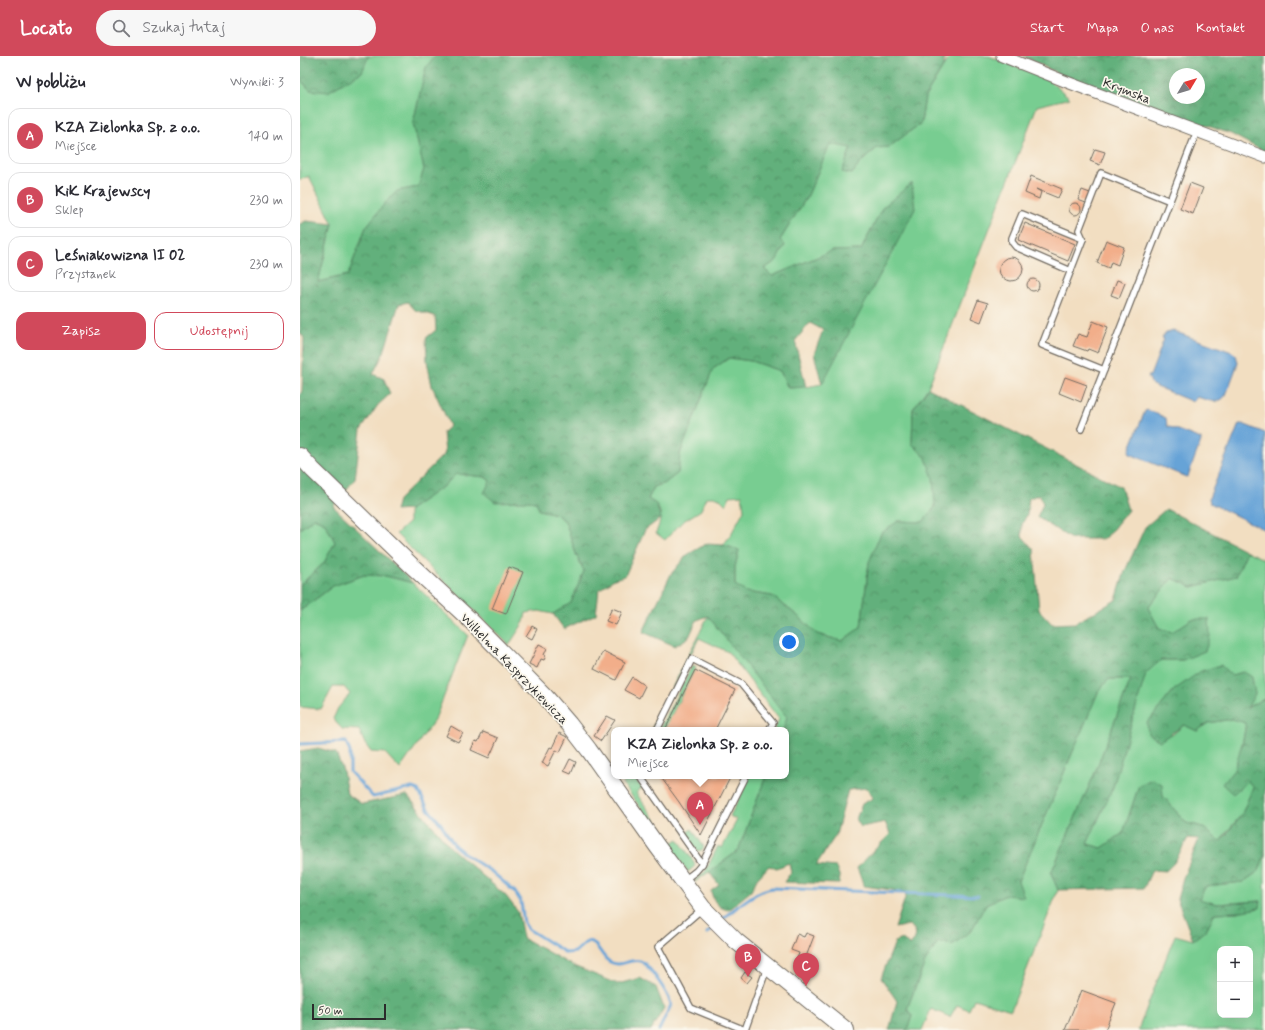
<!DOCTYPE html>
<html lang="pl">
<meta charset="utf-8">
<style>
:root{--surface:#fff;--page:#f7f7f7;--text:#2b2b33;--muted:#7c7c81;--line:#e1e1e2;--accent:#d1495b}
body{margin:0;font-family:Mynerve,sans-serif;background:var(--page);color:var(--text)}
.controls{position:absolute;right:12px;bottom:12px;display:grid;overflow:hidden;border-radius:8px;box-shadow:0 4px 16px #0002}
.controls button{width:36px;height:36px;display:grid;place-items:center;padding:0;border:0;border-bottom:1px solid var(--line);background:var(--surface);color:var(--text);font:20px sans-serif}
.compass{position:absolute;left:869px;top:12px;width:36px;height:36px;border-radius:50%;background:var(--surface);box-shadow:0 4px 16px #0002;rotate:52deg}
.scale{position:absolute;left:12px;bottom:10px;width:74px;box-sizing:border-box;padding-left:4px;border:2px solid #2b2b2b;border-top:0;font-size:11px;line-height:14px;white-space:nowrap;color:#2b2b2b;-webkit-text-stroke:3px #fbf7ec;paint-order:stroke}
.you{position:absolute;left:489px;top:586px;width:14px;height:14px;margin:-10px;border:3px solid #fff;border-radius:50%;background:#1a73e8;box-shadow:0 0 0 6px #1a73e833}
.badge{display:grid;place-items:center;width:26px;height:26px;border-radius:50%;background:var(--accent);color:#fff;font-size:13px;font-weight:700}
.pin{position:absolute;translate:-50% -33px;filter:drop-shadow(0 1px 2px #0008)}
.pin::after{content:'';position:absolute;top:21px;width:14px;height:12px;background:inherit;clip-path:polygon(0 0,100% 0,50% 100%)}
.popup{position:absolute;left:311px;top:671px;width:178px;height:52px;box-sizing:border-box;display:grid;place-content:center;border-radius:8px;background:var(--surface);filter:drop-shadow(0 1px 3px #0005);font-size:13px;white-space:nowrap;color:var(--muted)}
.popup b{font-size:15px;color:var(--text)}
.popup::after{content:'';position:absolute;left:50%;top:100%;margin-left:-8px;border:8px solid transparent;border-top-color:var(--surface)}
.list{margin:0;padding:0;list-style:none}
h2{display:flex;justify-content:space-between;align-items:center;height:52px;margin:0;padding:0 16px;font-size:17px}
h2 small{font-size:13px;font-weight:400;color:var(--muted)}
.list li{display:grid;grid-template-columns:26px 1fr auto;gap:12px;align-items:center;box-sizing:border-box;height:56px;margin:0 8px 8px;padding:0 8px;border:1px solid var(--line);border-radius:12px}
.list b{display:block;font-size:15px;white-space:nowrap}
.list p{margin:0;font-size:13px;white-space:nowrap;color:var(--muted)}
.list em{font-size:13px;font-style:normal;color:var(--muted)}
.actions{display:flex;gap:8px;padding:12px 16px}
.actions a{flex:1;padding:9px 0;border:1px solid var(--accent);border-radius:12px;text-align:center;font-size:14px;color:var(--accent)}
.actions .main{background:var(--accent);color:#fff}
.icon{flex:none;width:22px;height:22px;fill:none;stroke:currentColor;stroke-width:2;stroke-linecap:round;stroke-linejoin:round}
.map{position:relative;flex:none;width:965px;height:974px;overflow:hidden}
header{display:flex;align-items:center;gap:24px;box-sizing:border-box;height:56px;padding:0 20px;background:var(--accent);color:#fff}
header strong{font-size:19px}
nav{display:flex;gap:22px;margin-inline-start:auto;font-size:14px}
.search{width:280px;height:36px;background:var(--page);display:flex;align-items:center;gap:10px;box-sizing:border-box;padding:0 14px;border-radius:22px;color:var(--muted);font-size:15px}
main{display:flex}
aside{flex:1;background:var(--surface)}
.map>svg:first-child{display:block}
</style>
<header>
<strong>Locato</strong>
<div class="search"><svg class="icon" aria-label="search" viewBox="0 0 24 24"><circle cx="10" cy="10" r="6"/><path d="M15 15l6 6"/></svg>Szukaj tutaj</div>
<nav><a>Start</a><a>Mapa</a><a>O nas</a><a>Kontakt</a></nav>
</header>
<main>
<aside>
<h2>W pobliżu<small>Wyniki: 3</small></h2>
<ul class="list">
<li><span class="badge">A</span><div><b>KZA Zielonka Sp. z o.o.</b><p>Miejsce</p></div><em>140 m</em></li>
<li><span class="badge">B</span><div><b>KiK Krajewscy</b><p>Sklep</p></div><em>230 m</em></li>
<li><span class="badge">C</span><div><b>Leśniakowizna II 02</b><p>Przystanek</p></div><em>230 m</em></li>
</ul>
<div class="actions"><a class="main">Zapisz</a><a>Udostępnij</a></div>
</aside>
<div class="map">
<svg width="965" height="974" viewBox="0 0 965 974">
<defs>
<pattern id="forest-crowns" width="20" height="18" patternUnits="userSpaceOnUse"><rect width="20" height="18" fill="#62b07b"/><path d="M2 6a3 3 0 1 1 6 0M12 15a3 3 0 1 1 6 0" fill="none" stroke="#518f65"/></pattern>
</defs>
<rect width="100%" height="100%" fill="#fbf7ec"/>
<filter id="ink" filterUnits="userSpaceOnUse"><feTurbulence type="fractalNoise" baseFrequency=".025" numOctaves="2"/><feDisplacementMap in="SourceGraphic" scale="8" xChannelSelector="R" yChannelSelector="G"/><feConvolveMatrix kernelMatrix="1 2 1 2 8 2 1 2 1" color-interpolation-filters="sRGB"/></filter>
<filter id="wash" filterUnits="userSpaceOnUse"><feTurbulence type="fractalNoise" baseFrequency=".012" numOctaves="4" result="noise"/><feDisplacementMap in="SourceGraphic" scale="16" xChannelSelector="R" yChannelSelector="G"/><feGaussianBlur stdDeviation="0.9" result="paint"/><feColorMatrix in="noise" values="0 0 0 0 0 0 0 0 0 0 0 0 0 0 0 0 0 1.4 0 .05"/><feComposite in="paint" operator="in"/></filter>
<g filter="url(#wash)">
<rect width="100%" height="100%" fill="#f2dec1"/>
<g fill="#78cd91" stroke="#527c5e" fill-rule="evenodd">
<path d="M 70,0 L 135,0 L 126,11 L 113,67 L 124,113 L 118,131 L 97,135 L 66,171 L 48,219 L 18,226 L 33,168 L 9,120 L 0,124 L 0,23 L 10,34 L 62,16 L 68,1 Z"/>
<path d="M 650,0 L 689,0 L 746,22 L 770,42 L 737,50 L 628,332 L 613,353 L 612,388 L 626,402 L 634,422 L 635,451 L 623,466 L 598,465 L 569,506 L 561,571 L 542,585 L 517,578 L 498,560 L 472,540 L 446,536 L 435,529 L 435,511 L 439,494 L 423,489 L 430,480 L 444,454 L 442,439 L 430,440 L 426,449 L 418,441 L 406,441 L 401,454 L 382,466 L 365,484 L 356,477 C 362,461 364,453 348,443 L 354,431 L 365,427 L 378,417 L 380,398 L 413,313 L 429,302 L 451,305 L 480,315 L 488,332 L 506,331 L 522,328 L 583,151 L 561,194 L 532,195 L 472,220 L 464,213 L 476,205 L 485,189 L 480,184 L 508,139 L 530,88 L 551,91 L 543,116 L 552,118 L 561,106 L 577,92 L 589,91 L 621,67 L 625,41 Z"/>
<path d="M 156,418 L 185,421 L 190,425 L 227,445 L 236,446 L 239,454 L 256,458 L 265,465 L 276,498 L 284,515 L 271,547 L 253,558 L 239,555 L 226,557 L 224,566 L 209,589 L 96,478 L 109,466 L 109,454 L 145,429 Z"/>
<path d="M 14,462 L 25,467 L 35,486 L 24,507 L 0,529 L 0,473 Z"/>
<path d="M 947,495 L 965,504 L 965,643 L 961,644 L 946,652 L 944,616 L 874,634 L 847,667 L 872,679 L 884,669 L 897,675 L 908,667 L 932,663 L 946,667 L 943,684 L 934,715 L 922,728 L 948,725 L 953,731 L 942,758 L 925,778 L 920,786 L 905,773 L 896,769 L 886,767 L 863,740 L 839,729 L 823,777 L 802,792 L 787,788 L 813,731 L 846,616 L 861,604 L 883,604 L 892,563 L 872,577 L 859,572 L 848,552 L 872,522 L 892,531 L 936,520 Z"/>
<path d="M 64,519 L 86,520 L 113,527 L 168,579 L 135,663 L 100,713 L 85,697 L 71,696 L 65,688 L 59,674 L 42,673 L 33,663 L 38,652 L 50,638 L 44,631 L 33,631 L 21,653 L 0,651 L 0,555 L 33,530 Z"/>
<path d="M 408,560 L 488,661 L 483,674 L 474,674 L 479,663 L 428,596 L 399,582 L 352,674 L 351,674 Z"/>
<path d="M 392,610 L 396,611 L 365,672 L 363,672 L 362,674 L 359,674 Z"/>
<path d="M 809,623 L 831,623 L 794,719 L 751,817 L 758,834 L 711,954 L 674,943 L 669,954 L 657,949 L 650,961 L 631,953 L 622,974 L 607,974 L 612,960 L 607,953 L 625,906 L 638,886 L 652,889 L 671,875 L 686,848 L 706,839 L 718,825 L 799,634 Z"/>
<path d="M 327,720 L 333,720 L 342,732 L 336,737 L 372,787 L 378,783 L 394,806 L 395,810 L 388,816 L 323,728 Z"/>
<path d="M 450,720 L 466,720 L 438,795 L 395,826 L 394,825 L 405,816 L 418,790 L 422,792 L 437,764 L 430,760 Z"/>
<path d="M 392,773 L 404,791 L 402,794 L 398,795 L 396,793 L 385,778 Z"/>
<path d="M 965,797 L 965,974 L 838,974 L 875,879 L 893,884 L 906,874 L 915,857 L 937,856 L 961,845 L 917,848 L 898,844 L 906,830 L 943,826 L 959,815 ZM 920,893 L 950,893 L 950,959 L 920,959 Z"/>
</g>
<g fill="url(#forest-crowns)" stroke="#466e53" fill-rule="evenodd">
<path d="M 0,0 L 70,0 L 68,1 L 62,16 L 28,36 L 10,34 L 0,23 Z"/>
<path d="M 135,0 L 644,0 L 644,9 L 625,41 L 621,67 L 589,91 L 577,92 L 561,106 L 552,118 L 542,116 L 551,92 L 530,88 L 508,139 L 480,184 L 485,189 L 476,205 L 464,213 L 472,220 L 532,195 L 561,194 L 583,151 L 612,127 L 615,153 L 522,328 L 514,298 L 523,274 L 510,267 L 495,285 L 506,331 L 488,332 L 480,315 L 451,305 L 429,302 L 413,313 L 380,398 L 378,417 L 365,427 L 354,431 L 348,443 L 356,448 L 361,462 L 345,474 L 325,520 L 314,523 L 299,534 L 296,558 L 264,573 L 253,558 L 271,547 L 284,515 L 276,498 L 265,465 L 256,458 L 239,454 L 236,446 L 227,445 L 195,446 L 184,437 L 190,425 L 186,421 L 156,418 L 145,429 L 109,454 L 95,455 L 98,444 L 145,397 L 143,376 L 150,370 L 132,330 L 127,305 L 126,282 L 136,274 L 135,260 L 115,254 L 108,246 L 99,248 L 84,296 L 73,318 L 84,323 L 90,338 L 78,349 L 61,374 L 55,423 L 33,450 L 113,527 L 86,520 L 64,519 L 33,530 L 0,555 L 0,529 L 24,507 L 35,486 L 25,467 L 14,462 L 0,473 L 0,339 L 2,335 L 4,282 L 0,276 L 0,168 L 6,165 L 33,168 L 18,226 L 48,219 L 66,171 L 85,147 L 97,135 L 118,131 L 124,113 L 113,67 L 126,11 Z"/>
<path d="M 723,0 L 965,0 L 965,96 L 931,78 L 761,19 ZM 875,18 L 899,18 L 899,42 L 875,42 Z"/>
<path d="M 628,332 L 821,431 L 828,454 L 805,483 L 771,483 L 737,461 L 743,448 L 740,439 L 729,442 L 727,459 L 722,468 L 722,480 L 734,494 L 739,554 L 752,568 L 775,567 L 816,544 L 825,515 L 845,471 L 866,453 L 947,495 L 936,520 L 892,531 L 872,522 L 848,552 L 859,572 L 872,576 L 892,563 L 909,563 L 910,581 L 905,595 L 883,604 L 861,604 L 846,617 L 813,731 L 787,788 L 802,792 L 823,777 L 839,729 L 852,723 L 862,728 L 863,740 L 886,767 L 896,769 L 905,773 L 920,786 L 942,758 L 953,731 L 948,725 L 933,738 L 922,728 L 934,714 L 943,685 L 946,667 L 932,663 L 908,667 L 897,675 L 884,669 L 860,685 L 848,678 L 847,667 L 874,634 L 901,615 L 921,609 L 931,619 L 944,616 L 952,621 L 955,638 L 947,652 L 961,644 L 965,643 L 965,797 L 959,815 L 943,826 L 906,830 L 899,843 L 917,848 L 961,845 L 960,852 L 937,856 L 915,857 L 906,874 L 893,884 L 877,843 L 883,822 L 899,783 L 888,782 L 874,807 L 866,815 L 852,814 L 844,832 L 758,834 L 751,817 L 794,719 L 831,623 L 809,623 L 799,634 L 718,825 L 724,841 L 706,839 L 686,848 L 671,875 L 652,889 L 638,886 L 625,906 L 607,953 L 612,960 L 607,974 L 589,974 L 597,945 L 581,922 L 595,886 L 603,883 L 610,890 L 615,883 L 614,873 L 609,869 L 595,872 L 607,836 L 564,830 L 557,812 L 590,778 L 585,766 L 561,771 L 556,763 L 562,748 L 573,742 L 567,732 L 548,734 L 536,779 L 516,809 L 536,811 L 540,822 L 539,828 L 484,826 L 491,816 L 489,807 L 477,812 L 469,810 L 457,823 L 451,835 L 428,854 C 418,852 413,845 411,835 L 419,829 L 409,816 L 438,795 L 466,720 L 486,720 L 486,674 L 483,674 L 487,661 L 408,560 L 397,564 L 389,581 L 375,590 L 343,576 L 371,518 L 387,499 L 406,488 L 423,489 L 439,494 L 435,511 L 435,529 L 446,536 L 472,540 L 498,560 L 517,578 L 542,585 L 561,571 L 569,506 L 581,477 L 598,465 L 623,466 L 635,451 L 633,422 L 626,402 L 612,388 L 613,353 Z"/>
<path d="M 18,692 L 36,697 L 43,715 L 47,738 L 62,748 L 107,739 L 151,792 L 206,840 L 218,856 L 223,882 L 271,909 L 318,928 L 340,922 L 356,931 L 364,952 L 351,974 L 0,974 L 0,695 Z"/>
</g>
<g fill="#66a3d7" stroke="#486781">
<path d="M 873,275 L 932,296 L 936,299 L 938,307 L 926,339 C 918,350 908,344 897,341 L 893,346 L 852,329 L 848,320 L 850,320 L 864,283 L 862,282 L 866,277 Z"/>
<path d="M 848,354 L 866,362 L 867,370 L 901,383 L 901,385 L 888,420 L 886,421 L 830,398 L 829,395 L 845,355 Z"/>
<path d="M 939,368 L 943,368 L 965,377 L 965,474 L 910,447 L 909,442 Z"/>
</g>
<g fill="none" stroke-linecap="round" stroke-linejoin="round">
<g stroke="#66a3d7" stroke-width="3">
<path d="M 0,688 L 46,686 L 50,696 L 50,716 L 73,741 L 112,732 L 118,734 L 128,753 L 141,768 L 155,790 L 166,799 L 192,816 L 215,836 L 221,846 L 224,867 L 228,873 L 266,897 L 275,896 L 285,887 L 289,885 C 299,888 301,901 310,906 C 321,912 329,902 340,905 C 348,907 370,940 371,949 L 359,974"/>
<path d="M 422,863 C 437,852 454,835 472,832 L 678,840"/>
<path d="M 407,877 L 411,874"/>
</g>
</g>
<g id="blocks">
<g fill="#f2ae8a">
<path d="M 795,93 L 805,96 L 800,109 L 790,105 Z"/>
<path d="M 731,120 L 762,133 L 758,142 L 736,133 L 741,136 L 739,143 L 725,137 Z"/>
<path d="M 890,127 L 903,132 L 893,158 L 880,153 Z"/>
<path d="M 782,134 L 790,137 L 786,147 L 778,144 Z"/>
<circle cx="775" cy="153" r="6"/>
<path d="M 725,167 L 775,188 L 768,205 L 718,184 Z"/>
<path d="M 806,184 L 824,191 L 818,209 L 811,206 L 809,212 L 797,207 Z"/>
<circle cx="711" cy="213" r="12"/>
<circle cx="733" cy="229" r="6"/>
<path d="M 817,224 L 825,227 L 819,242 L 811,239 Z"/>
<path d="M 678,244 L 688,247 L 681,266 L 671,262 Z"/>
<path d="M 793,265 L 808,271 L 798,297 L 788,293 L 787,295 L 773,290 L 778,278 L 787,281 Z"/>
<path d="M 765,321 L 787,329 L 781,346 L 759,337 Z"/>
<path d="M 209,511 L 223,516 L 206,558 L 192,553 Z"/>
<path d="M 312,552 L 322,556 L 316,569 L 306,565 Z"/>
<path d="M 232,570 L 237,573 L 232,583 L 226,580 Z"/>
<path d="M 239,588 L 247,592 L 244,599 L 246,600 L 244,604 L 241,603 L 237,612 L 229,608 Z"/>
<path d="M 303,595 L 325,606 L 316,624 L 294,613 Z"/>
<path d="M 395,614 L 435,634 L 415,674 L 365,674 Z"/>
<path d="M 332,621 L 345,630 L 339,642 L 324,634 Z"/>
<path d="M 307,660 L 315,664 L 301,685 L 294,680 Z"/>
<path d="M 151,670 L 163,677 L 158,686 L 146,680 Z"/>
<path d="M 183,676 L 198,682 L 189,702 L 171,694 L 175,685 L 178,686 Z"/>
<path d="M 259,677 L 267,681 L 260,696 L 256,694 L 248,710 L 242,707 L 250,691 L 252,692 Z"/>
<path d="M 270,703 L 276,706 L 271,718 L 264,715 Z"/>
<path d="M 360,720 L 431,720 L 401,779 L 379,746 Z"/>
<path d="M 506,877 L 514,880 L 504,906 L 497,903 L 499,897 L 491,894 L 497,878 L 504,881 Z"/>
<path d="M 445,916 L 452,921 L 447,927 L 441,922 Z"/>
<path d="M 781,934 L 816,947 L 805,974 L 765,974 Z"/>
</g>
</g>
</g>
<g filter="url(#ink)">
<use href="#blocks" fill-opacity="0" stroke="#716a60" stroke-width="1"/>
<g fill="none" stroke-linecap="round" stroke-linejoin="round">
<defs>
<g id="lane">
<path d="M 771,215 L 716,191 L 712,186 L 712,182 L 722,158 L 783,183"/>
<path d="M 804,314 L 742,289 L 783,183 L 779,174 L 801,117 L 870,145"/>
<path d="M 781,373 L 897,75"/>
<path d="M 357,674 L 392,603 L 441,628 L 473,667 L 469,674"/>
<path d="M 340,720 L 402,808 L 446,720"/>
<path d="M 383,825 L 396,815 L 402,808"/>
<path d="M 402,853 L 358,891 L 391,952 L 445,974"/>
<path d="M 445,974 L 467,912"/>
</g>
<path id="street" d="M 702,0 L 767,26 L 965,101"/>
<path id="secondary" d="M 0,400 L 13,414 L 111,509 L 168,562 L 244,639 L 269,668 L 289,694 L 357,790 L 403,852 L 436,885 L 546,974"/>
</defs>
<use href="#lane" stroke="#716a60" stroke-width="8"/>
<use href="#street" stroke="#716a60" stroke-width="13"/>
<use href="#secondary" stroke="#716a60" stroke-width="18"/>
<use href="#lane" stroke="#fff" stroke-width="5.5"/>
<use href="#street" stroke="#fff" stroke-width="11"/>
<use href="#secondary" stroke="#fff" stroke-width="16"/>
</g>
</g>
<g text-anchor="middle" stroke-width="3.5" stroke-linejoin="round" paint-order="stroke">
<g font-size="13" fill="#2b2b2b" stroke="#fbf7ec">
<text transform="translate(827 34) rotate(21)" y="5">Krymska</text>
<text transform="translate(215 612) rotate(46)" y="5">Wilhelma Kasprzykiewicza</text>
</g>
</g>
</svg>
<div class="controls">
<button>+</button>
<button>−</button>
</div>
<svg class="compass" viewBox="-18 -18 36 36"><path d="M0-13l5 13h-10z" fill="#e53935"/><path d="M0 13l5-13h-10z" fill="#7c7c81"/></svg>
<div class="scale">50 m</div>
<div class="you"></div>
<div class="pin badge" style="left:400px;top:769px">A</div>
<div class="popup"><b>KZA Zielonka Sp. z o.o.</b>Miejsce</div>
<div class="pin badge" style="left:448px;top:921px">B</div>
<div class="pin badge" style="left:506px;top:930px">C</div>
</div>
</main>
